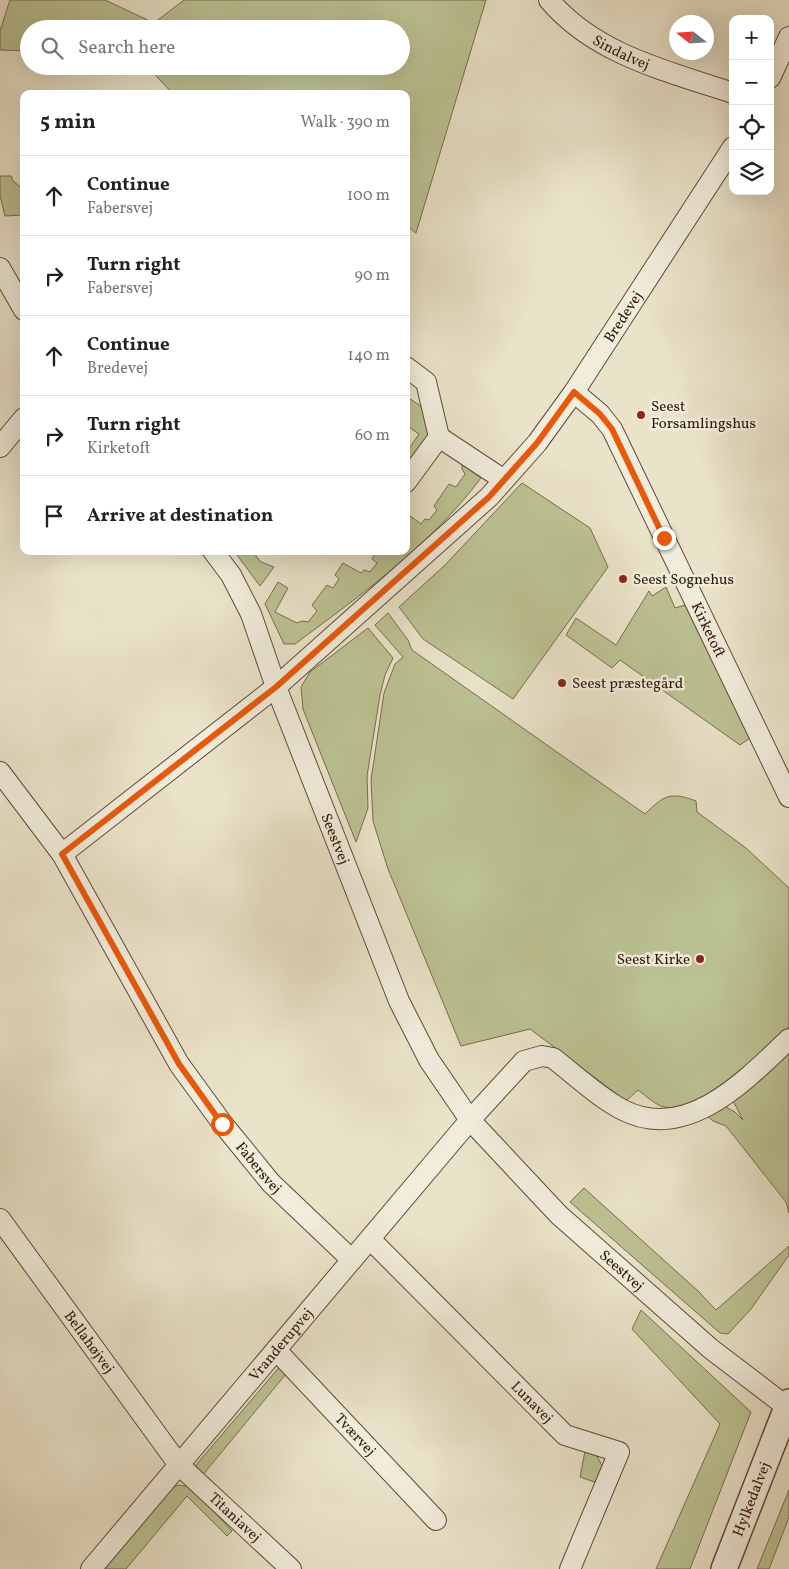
<!DOCTYPE html>
<meta charset="utf-8">
<style>
:root{--surface:#fff;--page:#f6f6f6;--text:#222;--muted:#767676;--line:#e0e0e0}
body{margin:0;font-family:Vollkorn,serif;background:var(--page);color:var(--text)}
.controls{position:absolute;right:15px;top:15px;display:grid;overflow:hidden;border-radius:10px;box-shadow:0 5px 20px #0002}
.controls button{width:45px;height:45px;display:grid;place-items:center;padding:0;border:0;border-bottom:1px solid var(--line);background:var(--surface);color:var(--text);font:25px sans-serif}
.compass{position:absolute;left:669px;top:15px;width:45px;height:45px;border-radius:50%;background:var(--surface);box-shadow:0 5px 20px #0002;rotate:287deg}
.stop{position:absolute;width:15px;height:15px;margin:-11px;border:4px solid #ea580c;border-radius:50%;background:#fff}
.stop.end{background:#ea580c;border-color:#fff;box-shadow:0 1px 5px #0008}
.list{margin:0;padding:0;list-style:none}
h2{display:flex;justify-content:space-between;align-items:center;height:65px;margin:0;padding:0 20px;font-size:21px}
h2 small{font-size:16px;font-weight:400;color:var(--muted)}
.list li{display:grid;grid-template-columns:32px 1fr auto;gap:15px;align-items:center;box-sizing:border-box;height:80px;padding:0 20px;border-top:1px solid var(--line)}
.list b{display:block;font-size:19px;white-space:nowrap}
.list p{margin:0;font-size:16px;white-space:nowrap;color:var(--muted)}
.list em{font-size:16px;font-style:normal;color:var(--muted)}
.icon{flex:none;width:28px;height:28px;fill:none;stroke:currentColor;stroke-width:2;stroke-linecap:round;stroke-linejoin:round}
.map{position:relative;flex:none;width:789px;height:1569px;overflow:hidden}
.search{position:absolute;background:var(--surface);box-shadow:0 5px 20px #0002;left:20px;top:20px;width:390px;height:55px;display:flex;align-items:center;gap:12px;box-sizing:border-box;padding:0 18px;border-radius:28px;color:var(--muted);font-size:19px}
.panel{position:absolute;background:var(--surface);box-shadow:0 5px 20px #0002;left:20px;top:90px;width:390px;height:465px;border-radius:10px}
.map>svg:first-child{display:block}
</style>
<div class="map">
<svg width="789" height="1569" viewBox="0 0 789 1569">
<rect width="100%" height="100%" fill="#eae3c9"/>
<filter id="stains"><feTurbulence type="fractalNoise" baseFrequency=".004" numOctaves="4"/><feColorMatrix values="0 0 0 0 .2 0 0 0 0 .09 0 0 0 0 .02 0 0 0 .5 -.17"/></filter>
<radialGradient id="worn" r=".72"><stop offset=".6" stop-color="#630" stop-opacity="0"/><stop offset="1" stop-color="#630" stop-opacity=".3"/></radialGradient>
<g fill="#bcc293" stroke="#786c4e">
<path d="M 10,0 L 105,0 L 154,23 L 184,0 L 486,0 L 416,233 L 406,225 L 406,94 L 173,94 L 147,66 L 144,66 L 401,66 L 401,29 L 29,29 L 29,51 L 0,50 L 0,31 Z"/>
<path d="M 0,176 L 11,176 L 13,181 L 24,190 L 24,215 L 5,216 L 0,195 Z"/>
<path d="M 406,396 L 425,409 L 431,434 L 406,469 L 406,453 L 419,434 L 406,425 Z"/>
<path d="M 462,464 L 481,478 C 430,546 362,594 295,644 L 284,644 L 265,604 L 278,582 L 288,588 L 275,612 L 297,623 L 302,621 L 308,622 L 317,611 L 312,605 L 327,585 L 333,588 L 339,579 L 335,575 L 343,563 L 361,573 L 364,570 L 370,572 L 377,563 L 372,559 L 377,551 L 406,551 L 406,513 L 421,524 L 425,519 L 429,520 L 437,510 L 434,506 L 449,484 L 456,487 L 465,474 L 462,469 Z"/>
<path d="M 522,483 L 590,528 L 608,567 L 513,699 L 423,639 L 399,607 L 445,565 Z"/>
<path d="M 234,551 L 252,551 L 261,562 L 274,567 L 260,586 Z"/>
<path d="M 666,587 L 675,608 L 685,605 L 750,738 L 740,745 L 620,660 L 612,668 L 566,635 L 576,618 L 616,645 L 649,591 L 652,596 Z"/>
<path d="M 388,613 L 408,640 L 412,650 L 645,814 C 663,796 670,791 696,801 L 697,812 L 746,848 L 789,888 L 789,1027 C 766,1049 697,1116 664,1107 C 655,1105 645,1095 638,1090 L 626,1101 L 530,1029 L 461,1046 L 388,869 L 373,821 L 371,780 L 384,693 L 395,664 L 403,657 L 375,625 Z"/>
<path d="M 368,628 L 393,658 L 385,675 L 380,695 L 367,776 L 368,808 L 356,842 L 303,709 L 301,687 L 310,672 Z"/>
<path d="M 789,1048 L 789,1213 L 786,1202 L 726,1126 L 713,1121 L 704,1113 L 724,1106 L 735,1112 L 743,1120 L 731,1097 Z"/>
<path d="M 584,1188 L 698,1291 L 716,1310 L 789,1246 L 789,1255 L 751,1309 L 728,1334 L 720,1333 L 570,1202 Z"/>
<path d="M 641,1310 L 751,1412 L 690,1569 L 656,1569 L 720,1424 L 632,1329 Z"/>
<path d="M 282,1364 L 290,1369 L 202,1476 L 196,1465 Z"/>
<path d="M 585,1451 L 597,1456 L 603,1468 L 597,1483 L 580,1477 Z"/>
<path d="M 179,1485 L 191,1487 L 232,1531 L 227,1536 L 187,1496 L 126,1569 L 103,1569 L 171,1488 Z"/>
<path d="M 789,1490 L 789,1517 L 769,1569 L 757,1569 Z"/>
</g>
<g fill="none" stroke-linecap="round" stroke-linejoin="round">
<defs>
<g id="minor">
<path id="s1" d="M 549,0 C 596,55 667,71 733,93"/>
<path d="M 770,78 L 789,37"/>
<path d="M 0,268 L 24,310"/>
<path d="M 406,367 L 426,382 L 439,437 L 406,482"/>
<path id="s2" d="M 574,392 L 600,414 L 612,429 L 789,797"/>
<path d="M 439,437 L 504,480"/>
<path d="M 0,447 L 24,418"/>
<path id="s3" d="M 213,551 L 231,575 L 251,614 L 276,687 L 399,1001 L 429,1060 L 470,1120 L 559,1215 L 711,1349 L 787,1407"/>
<path id="s4" d="M 0,772 L 62,854 L 179,1064 L 222,1123 L 271,1183 L 352,1260"/>
<path id="s5" d="M 62,854 L 276,687 L 489,497 L 537,443 L 574,392 L 733,147"/>
<path id="s6" d="M 0,1219 L 179,1465 L 291,1569"/>
<path id="s7" d="M 370,1239 L 565,1435 L 619,1452 L 570,1569"/>
<path id="s8" d="M 276,1350 L 436,1520"/>
<path id="s9" d="M 91,1569 L 470,1120 L 524,1061 L 542,1056 L 553,1058 C 574,1074 599,1098 623,1110 C 687,1143 747,1079 789,1039"/>
</g>
<g id="tertiary">
<path id="s10" d="M 724,1569 L 789,1402"/>
</g>
</defs>
<use href="#minor" stroke="#624938" stroke-width="22"/>
<use href="#tertiary" stroke="#624938" stroke-width="28"/>
<use href="#minor" stroke="#f1eddc" stroke-width="20"/>
<use href="#tertiary" stroke="#f1eddc" stroke-width="25"/>
</g>
<g fill="none" stroke-linecap="round" stroke-linejoin="round">
<path stroke="#ea580c" stroke-width="6" d="M 222,1124 L 179,1064 L 62,854 L 276,687 L 489,497 L 537,443 L 574,392 L 600,414 L 612,429 L 664,538"/>
</g>
<g fill="#8f2418" stroke="#f1eddc" stroke-width="2">
<circle cx="641" cy="415" r="5"/>
<circle cx="623" cy="579" r="5"/>
<circle cx="562" cy="683" r="5"/>
<circle cx="700" cy="959" r="5"/>
</g>
<g text-anchor="middle" stroke-width="5" stroke-linejoin="round" paint-order="stroke">
<g font-size="15" fill="#341608" stroke="#f1eddc">
<text dy="5" stroke="none"><textPath href="#s1" startOffset="90">Sindalvej</textPath></text>
<text dy="5" stroke="none"><textPath href="#s5" startOffset="782">Bredevej</textPath></text>
<text dy="5" stroke="none"><textPath href="#s2" startOffset="276">Kirketoft</textPath></text>
<text dy="5" stroke="none"><textPath href="#s3" startOffset="314">Seestvej</textPath></text>
<text dy="5" stroke="none"><textPath href="#s4" startOffset="474">Fabersvej</textPath></text>
<text dy="5" stroke="none"><textPath href="#s3" startOffset="841">Seestvej</textPath></text>
<text dy="5" stroke="none"><textPath href="#s6" startOffset="152">Bellahøjvej</textPath></text>
<text dy="5" stroke="none"><textPath href="#s9" startOffset="294">Vranderupvej</textPath></text>
<text dy="5" stroke="none"><textPath href="#s7" startOffset="230">Lunavej</textPath></text>
<text dy="5" stroke="none"><textPath href="#s8" startOffset="116">Tværvej</textPath></text>
<text dy="5" stroke="none"><textPath href="#s10" startOffset="75">Hylkedalvej</textPath></text>
<text dy="5" stroke="none"><textPath href="#s6" startOffset="381">Titaniavej</textPath></text>
</g>
<g font-size="15" fill="#341608" stroke="#f1eddc" text-anchor="start">
<text x="651" y="411">Seest<tspan x="651" dy="17">Forsamlingshus</tspan></text>
<text x="633" y="584">Seest Sognehus</text>
<text x="572" y="688">Seest præstegård</text>
<text x="690" y="964" text-anchor="end">Seest Kirke</text>
</g>
</g>
<rect width="100%" height="100%" filter="url(#stains)"/>
<rect width="100%" height="100%" fill="url(#worn)"/>
</svg>
<div class="controls">
<button>+</button>
<button>−</button>
<button><svg class="icon" aria-label="locate" viewBox="0 0 24 24"><circle cx="12" cy="12" r="6"/><path d="M12 2v4M12 18v4M2 12h4M18 12h4"/></svg></button>
<button><svg class="icon" aria-label="layers" viewBox="0 0 24 24"><path d="M12 4l9 5-9 5-9-5zM3 14l9 5 9-5"/></svg></button>
</div>
<svg class="compass" viewBox="-18 -18 36 36"><path d="M0-13l5 13h-10z" fill="#e53935"/><path d="M0 13l5-13h-10z" fill="#767676"/></svg>
<div class="stop" style="left:222px;top:1124px"></div>
<div class="stop end" style="left:664px;top:538px"></div>
<div class="search"><svg class="icon" aria-label="search" viewBox="0 0 24 24"><circle cx="10" cy="10" r="6"/><path d="M15 15l6 6"/></svg>Search here</div>
<section class="panel">
<h2>5 min<small>Walk · 390 m</small></h2>
<ul class="list">
<li><svg class="icon" aria-label="ahead" viewBox="0 0 24 24"><path d="M12 20V5M6 11l6-6 6 6"/></svg><div><b>Continue</b><p>Fabersvej</p></div><em>100 m</em></li>
<li><svg class="icon" aria-label="right" viewBox="0 0 24 24"><path d="M7 20v-9h11M14 6l5 5-5 5"/></svg><div><b>Turn right</b><p>Fabersvej</p></div><em>90 m</em></li>
<li><svg class="icon" aria-label="ahead" viewBox="0 0 24 24"><path d="M12 20V5M6 11l6-6 6 6"/></svg><div><b>Continue</b><p>Bredevej</p></div><em>140 m</em></li>
<li><svg class="icon" aria-label="right" viewBox="0 0 24 24"><path d="M7 20v-9h11M14 6l5 5-5 5"/></svg><div><b>Turn right</b><p>Kirketoft</p></div><em>60 m</em></li>
<li><svg class="icon" aria-label="arrive" viewBox="0 0 24 24"><path d="M6 21V4h12l-3 4 3 4H6"/></svg><div><b>Arrive at destination</b></div></li>
</ul>
</section>
</div>
